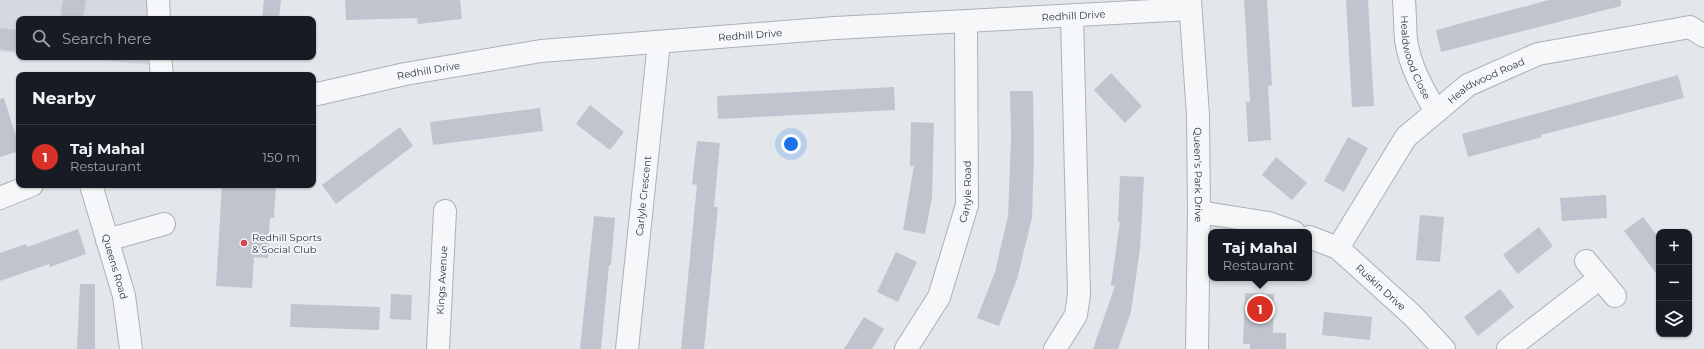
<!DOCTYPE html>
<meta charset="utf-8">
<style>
:root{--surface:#171b24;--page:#20242c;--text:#f1f3f6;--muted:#9ea1a6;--line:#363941;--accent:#d93025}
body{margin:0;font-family:Montserrat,sans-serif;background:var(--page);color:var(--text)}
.controls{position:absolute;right:12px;bottom:12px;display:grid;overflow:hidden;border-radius:8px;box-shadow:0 1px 3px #0004}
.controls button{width:36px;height:36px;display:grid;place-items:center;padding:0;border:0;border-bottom:1px solid var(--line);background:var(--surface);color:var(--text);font:20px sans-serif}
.you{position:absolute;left:791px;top:144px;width:14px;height:14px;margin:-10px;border:3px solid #fff;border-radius:50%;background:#1a73e8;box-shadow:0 0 0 6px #1a73e833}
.badge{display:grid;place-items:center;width:26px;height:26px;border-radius:50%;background:var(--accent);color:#fff;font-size:13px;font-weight:700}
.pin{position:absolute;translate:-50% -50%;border:2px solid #fff;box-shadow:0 1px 4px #0006}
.popup{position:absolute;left:1208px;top:229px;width:104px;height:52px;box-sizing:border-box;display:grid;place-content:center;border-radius:8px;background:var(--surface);filter:drop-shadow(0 1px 3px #0005);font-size:13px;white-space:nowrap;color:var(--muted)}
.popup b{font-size:15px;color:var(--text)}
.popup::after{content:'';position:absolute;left:50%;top:100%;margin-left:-8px;border:8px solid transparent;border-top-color:var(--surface)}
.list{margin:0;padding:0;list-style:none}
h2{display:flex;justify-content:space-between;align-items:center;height:52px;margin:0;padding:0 16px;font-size:17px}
h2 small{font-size:13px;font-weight:400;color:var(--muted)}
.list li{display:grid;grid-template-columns:26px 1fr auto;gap:12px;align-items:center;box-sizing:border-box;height:64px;padding:0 16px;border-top:1px solid var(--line)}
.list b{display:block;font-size:15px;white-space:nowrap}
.list p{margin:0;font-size:13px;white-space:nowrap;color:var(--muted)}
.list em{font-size:13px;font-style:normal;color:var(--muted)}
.icon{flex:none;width:22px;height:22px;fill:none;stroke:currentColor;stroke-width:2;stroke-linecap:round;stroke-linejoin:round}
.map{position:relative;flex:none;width:1704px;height:349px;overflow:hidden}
.search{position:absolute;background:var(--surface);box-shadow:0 1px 3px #0004;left:16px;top:16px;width:300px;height:44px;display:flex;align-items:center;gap:10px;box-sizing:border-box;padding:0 14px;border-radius:8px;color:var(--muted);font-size:15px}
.panel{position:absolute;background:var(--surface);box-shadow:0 1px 3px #0004;left:16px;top:72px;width:300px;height:116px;border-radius:8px}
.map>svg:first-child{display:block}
</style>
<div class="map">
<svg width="1704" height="349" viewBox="0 0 1704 349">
<rect width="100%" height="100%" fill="#e3e6eb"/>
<g fill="#d5d8e0">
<path d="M 0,0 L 150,0 L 151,19 L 19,19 L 19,53 L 2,52 L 0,51 Z"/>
<path d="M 65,57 L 152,57 L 152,65 Z"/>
</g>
<g fill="#c0c4ce">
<path d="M 63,0 L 86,0 L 83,19 L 60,19 Z"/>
<path d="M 264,0 L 281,0 L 279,19 L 262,19 Z"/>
<path d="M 345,0 L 460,0 L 462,19 L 418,24 L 417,18 L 346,20 Z"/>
<path d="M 1244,0 L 1267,0 L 1272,85 L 1268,86 L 1271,140 L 1248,142 L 1246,102 L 1250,102 Z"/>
<path d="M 1346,0 L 1368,0 L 1374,106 L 1352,107 Z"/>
<path d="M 1549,0 L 1621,0 L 1621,6 L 1441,52 L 1436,30 Z"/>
<path d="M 0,28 L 19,30 L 19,52 L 0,49 Z"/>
<path d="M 1111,73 L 1142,106 L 1125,123 L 1094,90 Z"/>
<path d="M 1678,75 L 1684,98 L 1541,135 L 1542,137 L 1468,157 L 1462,134 Z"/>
<path d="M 894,87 L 895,110 L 718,119 L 717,96 Z"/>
<path d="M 1010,91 L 1033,91 L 1034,153 L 1032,218 L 1017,279 L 999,326 L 977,318 L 995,272 L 1008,216 L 1011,137 Z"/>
<path d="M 4,98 L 19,146 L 19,151 L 0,157 L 0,99 Z"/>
<path d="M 590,105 L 624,132 L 610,150 L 576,124 Z"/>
<path d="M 540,108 L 543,131 L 433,145 L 430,122 Z"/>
<path d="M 911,122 L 934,123 L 932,197 L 925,234 L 903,230 L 914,166 L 910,166 Z"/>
<path d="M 400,127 L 413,146 L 336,204 L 322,185 Z"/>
<path d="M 1348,137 L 1368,148 L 1344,192 L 1324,181 Z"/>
<path d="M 697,141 L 720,143 L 714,207 L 718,207 L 704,349 L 681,349 L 697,185 L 692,184 Z"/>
<path d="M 1276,157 L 1307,183 L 1292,200 L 1262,175 Z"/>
<path d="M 1120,176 L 1144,177 L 1140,249 L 1131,312 L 1118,349 L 1093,349 L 1115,286 L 1111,285 L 1120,222 L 1118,222 Z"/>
<path d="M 222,185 L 276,185 L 274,218 L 270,218 L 268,258 L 254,257 L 252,288 L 216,286 Z"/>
<path d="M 1606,195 L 1607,218 L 1562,221 L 1560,198 Z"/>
<path d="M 1420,215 L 1444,217 L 1440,262 L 1416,260 Z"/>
<path d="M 594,216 L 615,218 L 611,265 L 609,265 L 601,349 L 580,349 Z"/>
<path d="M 1643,217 L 1659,238 L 1659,277 L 1624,231 Z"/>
<path d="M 1539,227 L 1553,246 L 1518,274 L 1503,255 Z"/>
<path d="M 78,229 L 86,254 L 50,267 L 49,264 L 0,281 L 0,253 L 26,244 L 27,247 Z"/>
<path d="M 896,252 L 917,262 L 898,302 L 877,292 Z"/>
<path d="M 80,284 L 95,284 L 95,349 L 77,349 Z"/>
<path d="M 1500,289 L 1514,307 L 1478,336 L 1464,317 Z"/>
<path d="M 1245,293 L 1274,294 L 1273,333 L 1286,333 L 1286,349 L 1250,349 L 1250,344 L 1243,344 Z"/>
<path d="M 391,294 L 412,295 L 411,320 L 390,319 Z"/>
<path d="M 291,304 L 380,307 L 379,330 L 290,327 Z"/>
<path d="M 1324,312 L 1372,317 L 1370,340 L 1322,335 Z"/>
<path d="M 864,317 L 884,329 L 872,349 L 844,349 Z"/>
</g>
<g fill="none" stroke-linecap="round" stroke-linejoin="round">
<defs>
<g id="minor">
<path d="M 158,0 L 159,19"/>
<path id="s1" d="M 1190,0 L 1198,115 L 1199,212 L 1197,349"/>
<path id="s2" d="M 1404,0 C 1405,13 1405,27 1406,40 C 1410,67 1423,89 1436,112"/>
<path d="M 160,57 L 162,75"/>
<path id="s3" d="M 313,95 L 405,74 L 541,51 L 835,28 L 1190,9"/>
<path id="s4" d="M 91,185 L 124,296 L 131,349"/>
<path d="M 0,198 L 32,185"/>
<path d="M 1199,212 L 1269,223 L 1294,232"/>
<path id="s5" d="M 1309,237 L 1338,248 L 1412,315 L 1444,349"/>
<path d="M 107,240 L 164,224"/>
<path id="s6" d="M 1338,248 L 1406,137 L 1468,85 L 1538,54 L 1690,27 L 1704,36"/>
<path d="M 1586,261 L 1615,296"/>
<path id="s7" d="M 438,349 L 445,211"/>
<path id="s8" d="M 627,349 L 659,42"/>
<path id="s9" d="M 906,349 L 939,297 L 967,205 L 966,22"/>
<path d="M 1055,349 L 1076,315 L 1079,294 L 1072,17"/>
<path d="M 1508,349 L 1600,278"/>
</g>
</defs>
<use href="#minor" stroke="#acb0b9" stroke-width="24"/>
<use href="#minor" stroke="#f6f7f9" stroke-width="22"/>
</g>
<circle fill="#cf4954" stroke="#f3f5f8" stroke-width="1.5" cx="244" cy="243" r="4"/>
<g text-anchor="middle" stroke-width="3.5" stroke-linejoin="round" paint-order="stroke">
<g font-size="10" fill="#2b3243" stroke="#f3f5f8">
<text dy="4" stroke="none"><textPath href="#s3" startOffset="766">Redhill Drive</textPath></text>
<text dy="4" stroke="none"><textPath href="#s3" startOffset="442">Redhill Drive</textPath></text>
<text dy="4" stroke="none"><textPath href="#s2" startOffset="59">Healdwood Close</textPath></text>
<text dy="4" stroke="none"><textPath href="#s3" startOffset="118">Redhill Drive</textPath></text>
<text dy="4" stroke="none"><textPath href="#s6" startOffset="229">Healdwood Road</textPath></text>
<text dy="4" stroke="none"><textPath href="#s1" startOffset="175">Queen's Park Drive</textPath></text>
<text dy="4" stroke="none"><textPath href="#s9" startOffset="171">Carlyle Road</textPath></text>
<text dy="4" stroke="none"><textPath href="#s8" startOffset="154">Carlyle Crescent</textPath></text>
<text dy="4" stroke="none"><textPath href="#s4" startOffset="85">Queens Road</textPath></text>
<text dy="4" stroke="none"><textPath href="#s7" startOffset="69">Kings Avenue</textPath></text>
<text dy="4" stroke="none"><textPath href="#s5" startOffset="89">Ruskin Drive</textPath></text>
</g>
<g font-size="10" fill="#2b3243" stroke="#f3f5f8" text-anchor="start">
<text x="252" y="241">Redhill Sports<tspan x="252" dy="12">&amp; Social Club</tspan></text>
</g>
</g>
</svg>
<div class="controls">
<button>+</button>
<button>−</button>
<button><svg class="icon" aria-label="layers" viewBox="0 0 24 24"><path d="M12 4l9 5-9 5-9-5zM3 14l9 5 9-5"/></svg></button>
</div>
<div class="you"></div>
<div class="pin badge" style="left:1260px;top:309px">1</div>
<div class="popup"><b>Taj Mahal</b>Restaurant</div>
<div class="search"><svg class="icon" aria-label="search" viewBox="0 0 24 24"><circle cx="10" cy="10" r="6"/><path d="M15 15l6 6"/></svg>Search here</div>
<section class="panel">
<h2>Nearby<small></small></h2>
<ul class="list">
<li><span class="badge">1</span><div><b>Taj Mahal</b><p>Restaurant</p></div><em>150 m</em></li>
</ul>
</section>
</div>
